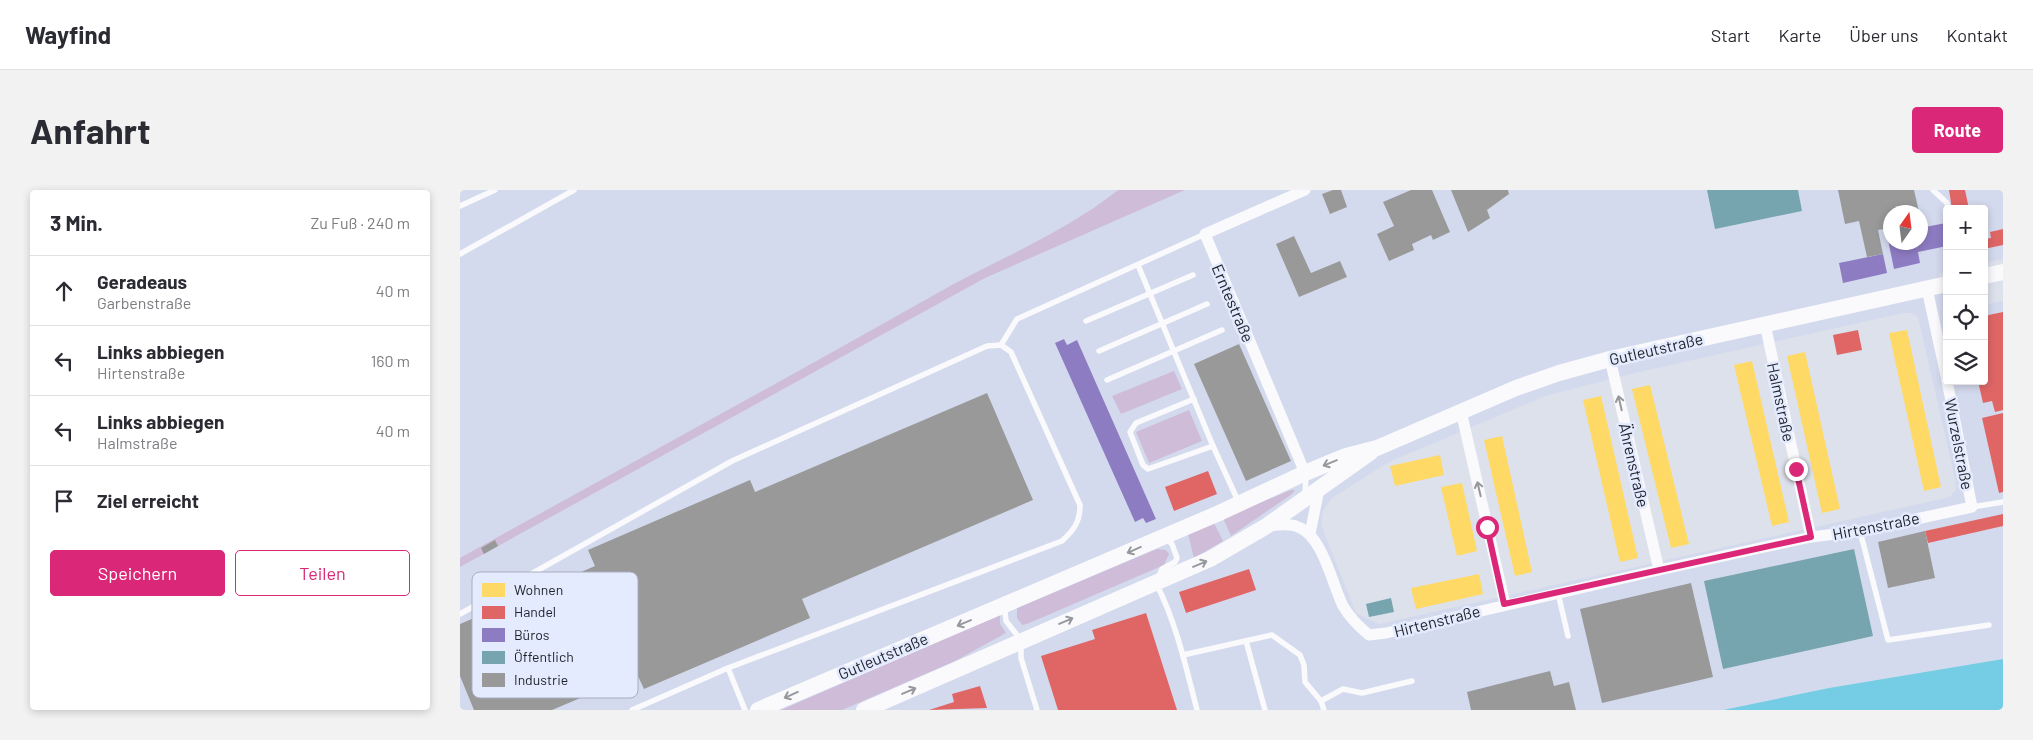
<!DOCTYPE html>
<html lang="de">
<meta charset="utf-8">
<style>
:root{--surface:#fff;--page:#f2f2f3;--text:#2b2b33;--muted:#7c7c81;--line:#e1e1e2;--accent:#db2777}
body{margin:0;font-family:Barlow,sans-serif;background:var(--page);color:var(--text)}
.controls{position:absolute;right:15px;top:15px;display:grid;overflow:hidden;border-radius:5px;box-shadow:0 2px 8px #0003}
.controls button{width:45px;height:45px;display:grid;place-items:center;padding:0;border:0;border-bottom:1px solid var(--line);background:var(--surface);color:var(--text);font:25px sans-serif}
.compass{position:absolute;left:1423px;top:15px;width:45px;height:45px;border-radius:50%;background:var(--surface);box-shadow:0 2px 8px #0003;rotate:14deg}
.stop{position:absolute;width:15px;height:15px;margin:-11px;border:4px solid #db2777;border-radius:50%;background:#fff}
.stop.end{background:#db2777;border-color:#fff;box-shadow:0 1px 5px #0008}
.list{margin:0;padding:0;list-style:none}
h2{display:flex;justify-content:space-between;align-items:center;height:65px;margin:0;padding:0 20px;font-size:21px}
h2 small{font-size:16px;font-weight:400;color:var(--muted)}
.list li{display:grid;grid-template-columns:32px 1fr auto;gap:15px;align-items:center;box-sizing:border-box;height:70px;padding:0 20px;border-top:1px solid var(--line)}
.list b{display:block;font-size:19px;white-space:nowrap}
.list p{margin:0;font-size:16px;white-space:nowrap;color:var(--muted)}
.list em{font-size:16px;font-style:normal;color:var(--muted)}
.actions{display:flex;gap:10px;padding:15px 20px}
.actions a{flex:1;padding:11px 0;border:1px solid var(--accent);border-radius:5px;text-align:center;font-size:18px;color:var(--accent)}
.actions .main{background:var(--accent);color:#fff}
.icon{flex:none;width:28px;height:28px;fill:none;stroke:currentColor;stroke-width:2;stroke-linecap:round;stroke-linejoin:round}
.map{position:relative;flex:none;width:1543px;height:520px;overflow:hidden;border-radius:5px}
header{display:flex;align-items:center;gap:30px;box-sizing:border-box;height:70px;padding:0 25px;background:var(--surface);border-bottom:1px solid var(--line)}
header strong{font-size:24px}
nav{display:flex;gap:28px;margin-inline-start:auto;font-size:18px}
.intro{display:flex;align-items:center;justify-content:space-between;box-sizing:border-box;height:120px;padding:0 30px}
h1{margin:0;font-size:35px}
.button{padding:12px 22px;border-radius:5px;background:var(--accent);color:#fff;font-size:18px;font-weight:700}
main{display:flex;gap:30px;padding:0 30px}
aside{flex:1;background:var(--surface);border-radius:5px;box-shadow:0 2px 8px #0003}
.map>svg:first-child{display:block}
</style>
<header>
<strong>Wayfind</strong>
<nav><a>Start</a><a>Karte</a><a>Über uns</a><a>Kontakt</a></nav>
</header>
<div class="intro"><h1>Anfahrt</h1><a class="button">Route</a></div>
<main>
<aside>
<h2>3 Min.<small>Zu Fuß · 240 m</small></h2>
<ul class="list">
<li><svg class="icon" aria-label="ahead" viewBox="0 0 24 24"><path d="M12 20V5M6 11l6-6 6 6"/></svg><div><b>Geradeaus</b><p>Garbenstraße</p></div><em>40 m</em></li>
<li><svg class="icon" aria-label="left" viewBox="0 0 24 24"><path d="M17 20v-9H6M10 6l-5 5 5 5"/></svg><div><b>Links abbiegen</b><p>Hirtenstraße</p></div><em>160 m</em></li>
<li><svg class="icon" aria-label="left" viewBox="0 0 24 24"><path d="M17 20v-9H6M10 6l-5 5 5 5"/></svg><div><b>Links abbiegen</b><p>Halmstraße</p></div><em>40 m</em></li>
<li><svg class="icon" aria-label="arrive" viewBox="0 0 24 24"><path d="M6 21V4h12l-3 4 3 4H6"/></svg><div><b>Ziel erreicht</b></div></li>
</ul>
<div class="actions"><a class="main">Speichern</a><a>Teilen</a></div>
</aside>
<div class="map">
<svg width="1543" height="520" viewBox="0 0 1543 520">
<rect width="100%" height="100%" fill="#dde1eb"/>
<path fill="#d4daed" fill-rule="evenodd" d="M 0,0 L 1543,0 L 1543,69 L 1524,73 L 1524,19 L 1487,19 L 1487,81 L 1479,83 L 1487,119 L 1487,191 L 1524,191 L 1524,115 L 1543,111 L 1543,469 L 1369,498 L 1263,520 L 0,520 ZM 1430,22 L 1460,22 L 1460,52 L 1430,52 ZM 1443,123 L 1451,123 L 1458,127 L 1496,293 L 1496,300 L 1490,307 L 919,434 L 896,423 L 861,335 L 863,321 L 872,308 L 927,273 L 1085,206 L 1175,183 Z"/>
<g fill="#cebcd8">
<path d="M 658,0 L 725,0 L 525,88 L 0,377 L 0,368 C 158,280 317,194 474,105 C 535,70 603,44 658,0 Z"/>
<path d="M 714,181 L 722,199 L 661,224 L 652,206 Z"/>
<path d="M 729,220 L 742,251 L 689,273 L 676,242 Z"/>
<path d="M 831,300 L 835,300 L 832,304 L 771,346 L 763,328 Z"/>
<path d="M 754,333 L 763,351 L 734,368 L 728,344 Z"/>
<path d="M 697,359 L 706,360 L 709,364 L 704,375 L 567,434 L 562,435 L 557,428 L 557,418 Z"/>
<path d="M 540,425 L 540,434 L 546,443 L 495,471 L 382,520 L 321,520 Z"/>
</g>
<path fill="#75cde5" d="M 1543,469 L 1543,520 L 1263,520 L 1369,498 Z"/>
<g fill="#ffd966">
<path d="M 1447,140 L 1481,297 L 1464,301 L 1429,143 Z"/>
<path d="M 1345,162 L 1380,319 L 1362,323 L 1327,166 Z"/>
<path d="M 1292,171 L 1329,332 L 1312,336 L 1274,175 Z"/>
<path d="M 1190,195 L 1229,354 L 1211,358 L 1172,199 Z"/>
<path d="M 1141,206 L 1178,368 L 1160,372 L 1123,210 Z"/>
<path d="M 1042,246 L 1072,382 L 1055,386 L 1024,250 Z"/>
<path d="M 980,265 L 984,285 L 935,296 L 930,276 Z"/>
<path d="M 1002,293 L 1017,361 L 997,366 L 981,297 Z"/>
<path d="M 1019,384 L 1023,404 L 956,419 L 951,398 Z"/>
</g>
<g fill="#e06666">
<path d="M 1489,0 L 1505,0 L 1509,19 L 1492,19 Z"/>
<path d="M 1543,39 L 1543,55 L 1524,59 L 1524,49 L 1531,48 L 1530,42 Z"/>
<path d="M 1543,122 L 1543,220 L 1535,222 L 1532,211 L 1523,213 L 1518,191 L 1524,191 L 1524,126 Z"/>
<path d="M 1398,140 L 1402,160 L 1377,165 L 1373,145 Z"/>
<path d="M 1543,223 L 1543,302 L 1539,303 L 1522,228 Z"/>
<path d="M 748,281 L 757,304 L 714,321 L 705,297 Z"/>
<path d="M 1543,324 L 1543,336 L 1468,353 L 1465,341 Z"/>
<path d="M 789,379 L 796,400 L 726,423 L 719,402 Z"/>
<path d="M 686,423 L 717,520 L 598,520 L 581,466 L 635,449 L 632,440 Z"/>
<path d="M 520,496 L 527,518 L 469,520 L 494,512 L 492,504 Z"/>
</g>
<g fill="#8e7cc3">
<path d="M 1486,33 L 1487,56 L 1458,62 L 1460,73 L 1434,79 L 1427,45 L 1430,45 L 1430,52 L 1460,52 L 1460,38 Z"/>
<path d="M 1423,64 L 1427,83 L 1383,93 L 1379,73 Z"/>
<path d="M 604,149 L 607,155 L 617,150 L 696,329 L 686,333 L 683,328 L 675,332 L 595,153 Z"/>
</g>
<g fill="#76a5af">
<path d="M 1247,0 L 1338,0 L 1342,21 L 1255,39 Z"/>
<path d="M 1394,359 L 1413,446 L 1263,479 L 1244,391 Z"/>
<path d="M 931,408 L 934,422 L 909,427 L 906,414 Z"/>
</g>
<g fill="#999">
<path d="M 873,0 L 881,0 L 887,17 L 870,24 L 862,4 Z"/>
<path d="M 951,0 L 972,0 L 990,42 L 973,50 L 971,45 L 952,54 L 954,60 L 929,71 L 917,44 L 934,36 L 923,12 Z"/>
<path d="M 991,0 L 1048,0 L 1049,4 L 1027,20 L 1030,28 L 1008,42 Z"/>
<path d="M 1378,0 L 1454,0 L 1459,22 L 1430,22 L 1430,38 L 1418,40 L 1423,64 L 1407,67 L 1399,31 L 1385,34 Z"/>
<path d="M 834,46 L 851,83 L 880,71 L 887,87 L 839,107 L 816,54 Z"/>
<path d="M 779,154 L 831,271 L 786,291 L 734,174 Z"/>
<path d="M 527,203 L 573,310 L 342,409 L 350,428 L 184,499 L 177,484 L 92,520 L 14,520 L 0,486 L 0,434 L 135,376 L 128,360 L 290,290 L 295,302 Z"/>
<path d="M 1465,341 L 1475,388 L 1428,398 L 1418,352 Z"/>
<path d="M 35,350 L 38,356 L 24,364 L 21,358 Z"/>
<path d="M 1231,393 L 1253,487 L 1142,513 L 1120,419 Z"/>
<path d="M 1090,481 L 1094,496 L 1109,492 L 1116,520 L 1011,520 L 1007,502 Z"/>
</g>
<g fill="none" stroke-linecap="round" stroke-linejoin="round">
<g stroke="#fafafc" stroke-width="5.5">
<path d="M 1473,0 L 1487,13 L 1488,19"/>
<path d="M 0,16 L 35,0"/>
<path d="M 0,64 L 114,0"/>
<path d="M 678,75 L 753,256 L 779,313"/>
<path d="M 626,131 L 733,85"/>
<path d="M 541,155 L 557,129 L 745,44"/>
<path d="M 639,161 L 747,114"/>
<path d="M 647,190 L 762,140"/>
<path d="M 734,209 L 676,233 L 670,242 L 683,275 L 688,279 L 753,256"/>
<path d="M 845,305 L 846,284"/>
<path d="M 1512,317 L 1543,312"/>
<path d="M 1400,341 L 1428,450 L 1529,435"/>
<path d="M 706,349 L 712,354 L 717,368 L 715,372 L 702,379 L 696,393 C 716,432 726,477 737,520"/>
<path d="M 1098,403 L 1108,446"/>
<path d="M 547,418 L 545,422 L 546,431 L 561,450 L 561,468 L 577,520"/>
<path d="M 0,424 L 272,271 L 527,156 L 541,155 L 551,162 L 620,315 C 620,332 614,340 602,351 L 268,478 L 172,520"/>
<path d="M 786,451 L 805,520"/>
<path d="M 723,465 L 812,445 L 840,465 L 844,475 L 845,492 L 861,511 L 864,520"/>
<path d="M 268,478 L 285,520"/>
<path d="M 861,511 L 883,499 L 902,503 L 952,491"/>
</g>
<g stroke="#fafafc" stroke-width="11">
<path d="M 845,0 L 745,44 L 845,283"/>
<path d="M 1467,99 L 1487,190"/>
<path d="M 1305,134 L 1351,347"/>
<path d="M 1150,169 L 1199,380"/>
<path d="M 1001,221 L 1045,414"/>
<path d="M 808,336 C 817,335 829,333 838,337 C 863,346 872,394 883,416 C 890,428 898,436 909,445 L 926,443 L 1199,380 L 1351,347 L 1400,341 L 1512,317 L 1487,191"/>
<path d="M 850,344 L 859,299"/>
</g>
<g stroke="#fafafc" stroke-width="16">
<path d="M 1524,86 L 1543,82"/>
<path d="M 298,520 L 757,324 L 845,283 L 886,266 L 917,258 L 1056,198 L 1099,183 L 1150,169 L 1487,94"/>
<path d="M 404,520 L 750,369 L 805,337 L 911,262"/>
</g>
</g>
<defs><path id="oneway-shaft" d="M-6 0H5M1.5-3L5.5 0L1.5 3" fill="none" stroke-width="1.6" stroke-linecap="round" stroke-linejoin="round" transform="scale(1.25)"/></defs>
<g stroke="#97989d">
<use href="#oneway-shaft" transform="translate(1160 213) rotate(-103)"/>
<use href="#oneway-shaft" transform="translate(870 273) rotate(158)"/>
<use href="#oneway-shaft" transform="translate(1019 299) rotate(-103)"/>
<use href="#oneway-shaft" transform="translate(674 360) rotate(156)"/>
<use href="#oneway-shaft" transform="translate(740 374) rotate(-23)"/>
<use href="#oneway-shaft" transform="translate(606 431) rotate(-23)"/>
<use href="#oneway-shaft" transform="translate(504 433) rotate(157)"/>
<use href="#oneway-shaft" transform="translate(449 501) rotate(-23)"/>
<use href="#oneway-shaft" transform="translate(331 505) rotate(156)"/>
</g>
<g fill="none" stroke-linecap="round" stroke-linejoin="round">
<path stroke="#db2777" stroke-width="6" d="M 1027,337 L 1044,414 L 1351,347 L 1336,279"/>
</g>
<g text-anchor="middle" stroke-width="5" stroke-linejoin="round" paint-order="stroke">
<g font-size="16" fill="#1e2128" stroke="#e4ebfe">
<text transform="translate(773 113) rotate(67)" y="6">Erntestraße</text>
<text transform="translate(1196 159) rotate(-13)" y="6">Gutleutstraße</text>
<text transform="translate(1321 212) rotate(78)" y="6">Halmstraße</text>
<text transform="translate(1499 254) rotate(79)" y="6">Wurzelstraße</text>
<text transform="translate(1174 275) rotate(77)" y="6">Ährenstraße</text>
<text transform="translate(1416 336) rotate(-11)" y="6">Hirtenstraße</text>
<text transform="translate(977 431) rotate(-14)" y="6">Hirtenstraße</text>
<text transform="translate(423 466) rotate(-23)" y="6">Gutleutstraße</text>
</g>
</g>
<rect x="12" y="382" width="166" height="126" rx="8" fill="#e4ebfe" stroke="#a9aebe" stroke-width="1"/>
<rect x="22" y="393" width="23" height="14" fill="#ffd966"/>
<rect x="22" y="416" width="23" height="13" fill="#e06666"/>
<rect x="22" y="438" width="23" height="14" fill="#8e7cc3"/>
<rect x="22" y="461" width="23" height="13" fill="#76a5af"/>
<rect x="22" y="483" width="23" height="14" fill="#999"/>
<g font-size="14" fill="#1e2128">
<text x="54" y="405">Wohnen</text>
<text x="54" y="427">Handel</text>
<text x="54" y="450">Büros</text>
<text x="54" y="472">Öffentlich</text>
<text x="54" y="495">Industrie</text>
</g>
</svg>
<div class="controls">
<button>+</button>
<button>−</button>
<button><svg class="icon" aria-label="locate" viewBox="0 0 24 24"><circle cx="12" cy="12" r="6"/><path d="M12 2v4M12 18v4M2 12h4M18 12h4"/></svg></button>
<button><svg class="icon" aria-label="layers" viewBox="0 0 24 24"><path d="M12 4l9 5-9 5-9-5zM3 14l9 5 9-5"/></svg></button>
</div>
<svg class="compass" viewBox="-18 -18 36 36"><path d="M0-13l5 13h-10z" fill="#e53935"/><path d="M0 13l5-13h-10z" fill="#7c7c81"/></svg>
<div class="stop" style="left:1027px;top:337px"></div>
<div class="stop end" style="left:1336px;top:279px"></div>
</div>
</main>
